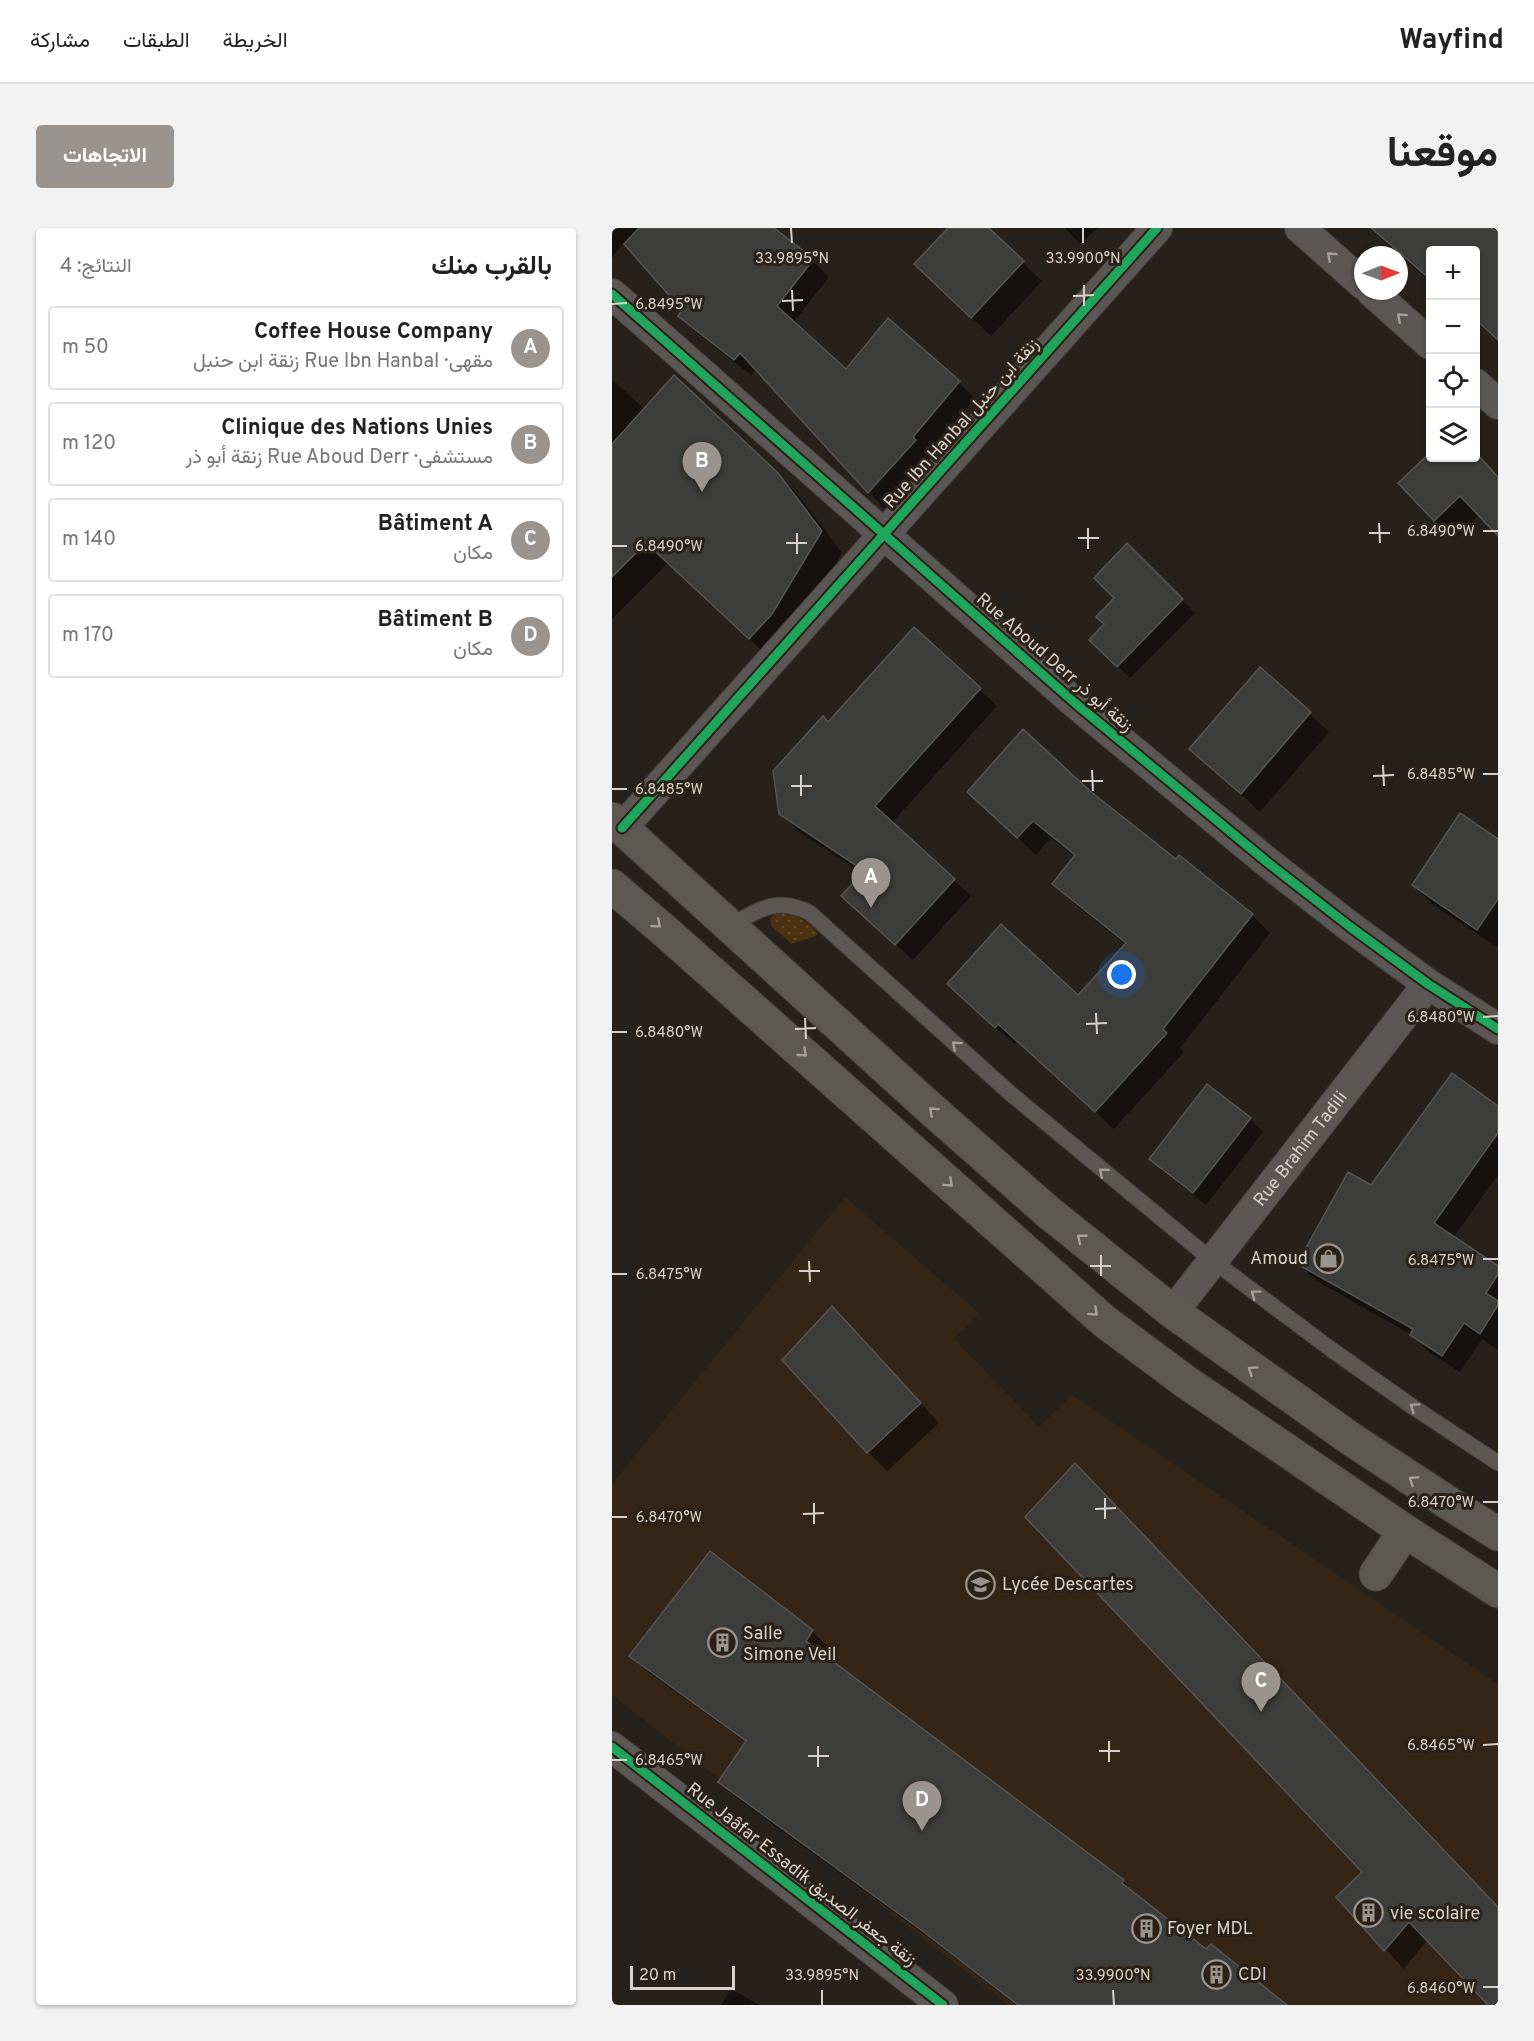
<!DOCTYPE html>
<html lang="ar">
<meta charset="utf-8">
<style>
:root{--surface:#fff;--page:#f2f2f2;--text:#222;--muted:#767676;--line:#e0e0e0;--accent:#9b938d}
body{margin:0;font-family:Overpass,Vazirmatn,sans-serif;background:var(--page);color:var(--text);direction:rtl}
.controls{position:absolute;right:18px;top:18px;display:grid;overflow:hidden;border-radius:6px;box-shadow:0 2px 4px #0004}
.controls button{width:54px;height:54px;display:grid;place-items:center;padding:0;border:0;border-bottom:2px solid var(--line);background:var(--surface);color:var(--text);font:30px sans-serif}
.compass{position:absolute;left:742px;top:18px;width:54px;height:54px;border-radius:50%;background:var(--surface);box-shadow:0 2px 4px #0004;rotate:89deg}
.scale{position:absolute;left:18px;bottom:15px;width:105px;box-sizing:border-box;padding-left:6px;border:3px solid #d9d1ca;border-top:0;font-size:16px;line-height:21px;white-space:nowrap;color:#d9d1ca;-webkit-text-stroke:4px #2c2116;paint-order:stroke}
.you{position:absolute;left:510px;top:747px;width:21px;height:21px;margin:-15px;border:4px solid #fff;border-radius:50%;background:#1a73e8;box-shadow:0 0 0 9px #1a73e833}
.badge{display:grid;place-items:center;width:39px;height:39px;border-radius:50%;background:var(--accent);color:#fff;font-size:20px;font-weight:700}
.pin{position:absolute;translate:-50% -50px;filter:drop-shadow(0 2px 3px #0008)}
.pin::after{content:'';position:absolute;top:32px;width:21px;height:18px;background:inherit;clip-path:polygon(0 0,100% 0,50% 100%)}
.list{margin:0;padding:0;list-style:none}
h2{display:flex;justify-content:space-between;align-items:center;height:78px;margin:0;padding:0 24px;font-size:26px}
h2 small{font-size:20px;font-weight:400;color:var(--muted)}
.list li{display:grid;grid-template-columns:39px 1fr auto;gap:18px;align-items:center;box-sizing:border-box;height:84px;margin:0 12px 12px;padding:0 12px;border:2px solid var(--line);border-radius:6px}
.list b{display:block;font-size:22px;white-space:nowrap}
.list p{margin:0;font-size:20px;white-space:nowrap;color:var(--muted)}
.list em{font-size:20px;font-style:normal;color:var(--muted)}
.icon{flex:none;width:33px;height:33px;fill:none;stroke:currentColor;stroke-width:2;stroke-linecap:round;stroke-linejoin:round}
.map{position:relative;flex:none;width:886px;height:1777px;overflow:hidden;direction:ltr;border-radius:6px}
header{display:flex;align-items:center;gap:36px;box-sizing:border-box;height:84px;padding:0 30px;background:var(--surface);border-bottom:2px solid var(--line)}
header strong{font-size:28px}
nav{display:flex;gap:33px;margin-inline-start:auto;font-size:21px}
.intro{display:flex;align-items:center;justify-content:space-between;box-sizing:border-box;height:144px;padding:0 36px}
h1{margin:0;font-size:42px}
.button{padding:15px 27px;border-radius:6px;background:var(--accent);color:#fff;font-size:21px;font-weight:700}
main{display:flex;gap:36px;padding:0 36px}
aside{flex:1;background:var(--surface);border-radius:6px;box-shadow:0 2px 4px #0004}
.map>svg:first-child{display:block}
</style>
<header>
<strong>Wayfind</strong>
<nav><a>الخريطة</a><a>الطبقات</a><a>مشاركة</a></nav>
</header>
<div class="intro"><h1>موقعنا</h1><a class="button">الاتجاهات</a></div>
<main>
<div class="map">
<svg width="886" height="1777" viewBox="0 0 886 1777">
<defs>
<pattern id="grass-dots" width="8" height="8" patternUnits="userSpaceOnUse" patternTransform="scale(1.5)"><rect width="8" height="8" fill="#4d3010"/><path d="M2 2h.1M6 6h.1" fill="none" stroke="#664d31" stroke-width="1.8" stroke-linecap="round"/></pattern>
</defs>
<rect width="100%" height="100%" fill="#27211b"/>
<path fill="#342517" d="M 233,969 L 368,1086 L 342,1110 L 427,1199 L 460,1167 L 886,1456 L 886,1777 L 396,1777 L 0,1467 L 0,1256 Z"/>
<path fill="url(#grass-dots)" d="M 163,686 C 181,684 196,691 206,707 L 180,716 L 160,699 L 158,691 Z"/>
<g fill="#0007">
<path d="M 0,0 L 160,0 L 201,33 L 217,49 L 181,95 L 234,143 L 346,154 L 363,170 L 317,226 L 320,229 L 273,281 L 144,141 L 139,147 L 84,104 L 68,88 L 72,82 L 12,14 L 0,30 Z"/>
<path d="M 338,0 L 375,0 L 430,53 L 379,108 L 323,55 Z"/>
<path d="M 453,0 L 486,0 L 468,16 Z"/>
<path d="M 757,0 L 886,0 L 886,113 L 864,94 L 864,22 L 818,22 L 818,54 Z"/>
<path d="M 0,151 L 33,182 L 165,246 L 187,268 L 230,325 L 181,407 L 159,431 L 56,335 L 0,391 Z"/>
<path d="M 864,226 L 886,250 L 886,305 L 868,286 L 842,311 L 823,292 L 818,230 L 864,230 Z"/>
<path d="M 515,317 L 583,385 L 518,450 L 479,412 L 494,396 L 504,370 Z"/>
<path d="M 302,401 L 385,478 L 280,595 L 359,668 L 301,732 L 248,684 L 251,646 L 186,603 L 169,586 L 216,496 Z"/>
<path d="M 648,441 L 717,504 L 648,584 L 579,521 Z"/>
<path d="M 477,564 L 564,633 L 567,630 L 640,687 L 658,705 L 568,820 L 572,824 L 502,901 L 405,813 L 402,816 L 355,774 L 466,769 L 514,717 L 460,674 L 442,656 L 463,629 L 439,610 L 424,627 L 375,581 Z"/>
<path d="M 886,612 L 886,717 L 885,719 L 820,676 L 802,657 Z"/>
<path d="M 886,880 L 886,947 L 841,1010 L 886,1039 L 886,1122 L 870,1111 L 848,1144 L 817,1124 L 800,1107 L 705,1053 L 687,1036 L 760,959 Z"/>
<path d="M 638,891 L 651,904 L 594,977 L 552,944 L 539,931 Z"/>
<path d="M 238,1099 L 327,1195 L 275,1243 L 256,1224 Z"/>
<path d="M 200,1403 L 214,1417 L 208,1426 L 511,1653 L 525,1667 L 594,1723 L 673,1777 L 404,1777 L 325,1716 L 122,1568 L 108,1554 L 135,1515 L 33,1442 L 19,1428 Z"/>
<path d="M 726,1669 L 886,1680 L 886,1777 L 878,1777 L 816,1711 L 792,1741 Z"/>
<path d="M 119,1761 L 147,1777 L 109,1777 Z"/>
</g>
<g fill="#3d3d3c" stroke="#555655" stroke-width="1.5">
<path d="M 27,0 L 162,0 L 202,31 L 165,78 L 234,141 L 276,90 L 348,153 L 301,209 L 304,212 L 256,265 L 128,125 L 122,132 L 66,88 L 70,82 L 12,16 Z"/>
<path d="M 336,0 L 377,0 L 412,33 L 359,90 L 302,36 Z"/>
<path d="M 759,0 L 886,0 L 886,112 L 864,92 L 864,22 L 819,22 L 819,52 Z"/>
<path d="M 62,147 L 166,245 L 210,303 L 160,386 L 137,411 L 34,315 L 0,349 L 0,216 Z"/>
<path d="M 819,224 L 819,230 L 864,230 L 864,225 L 886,249 L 886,308 L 848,268 L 822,293 L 786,255 Z"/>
<path d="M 515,315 L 571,371 L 505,439 L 477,412 L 492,396 L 484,389 L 502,370 L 482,350 Z"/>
<path d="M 302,399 L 369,460 L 263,578 L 343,651 L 283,717 L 229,668 L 252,643 L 167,586 L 161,543 L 211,488 L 216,494 Z"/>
<path d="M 648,439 L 699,484 L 629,566 L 577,521 Z"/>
<path d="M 411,501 L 478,563 L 564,631 L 567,627 L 641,686 L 551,801 L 555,805 L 483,884 L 386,796 L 383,800 L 335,756 L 389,696 L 466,767 L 514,715 L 440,656 L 463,627 L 421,593 L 405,610 L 355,564 Z"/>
<path d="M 848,585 L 886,611 L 886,671 L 865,702 L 800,657 Z"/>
<path d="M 840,845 L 886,878 L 886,905 L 822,995 L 886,1038 L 886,1046 L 874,1065 L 886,1073 L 886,1077 L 868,1106 L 852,1095 L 830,1128 L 798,1107 L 801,1101 L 685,1036 L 736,944 L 759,957 Z"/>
<path d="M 595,856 L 639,890 L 581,965 L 537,931 Z"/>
<path d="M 220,1078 L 309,1175 L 255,1225 L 170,1132 Z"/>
<path d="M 463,1235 L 886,1679 L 886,1777 L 876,1777 L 797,1694 L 772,1723 L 724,1669 L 750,1644 L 413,1289 Z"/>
<path d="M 98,1323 L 201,1402 L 194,1413 L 512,1652 L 510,1655 L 594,1721 L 599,1716 L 675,1777 L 406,1777 L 309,1702 L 106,1554 L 134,1513 L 17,1428 Z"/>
</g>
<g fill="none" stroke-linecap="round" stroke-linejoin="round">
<defs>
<path id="service" d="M 118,698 C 146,682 165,668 198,685 L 399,866 L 601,1033 L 720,1122 L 801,1179 L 886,1235"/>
<g id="minor">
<path d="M 688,0 L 751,56"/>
<path d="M 759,63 L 818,116"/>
<path d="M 0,66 L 463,475 L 655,634 L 737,698 L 816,756 L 886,801"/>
<path d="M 864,156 L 886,176"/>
<path d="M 10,600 L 545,0"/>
<path id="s1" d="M 561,1084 L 816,756"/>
<path d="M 0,1519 L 331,1777"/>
</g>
<g id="primary">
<path d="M 0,591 L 319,881 L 436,984 L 561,1084 L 739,1211 L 838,1276 L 886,1306"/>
<path d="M 0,658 L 55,705 L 492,1093 L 574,1154 L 793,1303 L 886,1363"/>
<path d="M 764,1346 L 793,1303"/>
</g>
</defs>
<use href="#service" stroke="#433d38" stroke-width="17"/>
<use href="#minor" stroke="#433d38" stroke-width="32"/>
<use href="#primary" stroke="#433d38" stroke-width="35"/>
<use href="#service" stroke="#5a5755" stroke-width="15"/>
<use href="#minor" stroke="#5a5755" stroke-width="30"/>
<use href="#primary" stroke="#5c5853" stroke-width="33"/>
<defs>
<g id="cycleway">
<path d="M 0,66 L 463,475 L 655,634 L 737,698 L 816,756 L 886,801"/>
<path d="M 10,600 L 545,0"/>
<path d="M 0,1519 L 331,1777"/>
</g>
</defs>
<use href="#cycleway" stroke="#2c2116" stroke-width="13"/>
<use href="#cycleway" stroke="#20a55d" stroke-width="9"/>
</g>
<defs><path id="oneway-chevron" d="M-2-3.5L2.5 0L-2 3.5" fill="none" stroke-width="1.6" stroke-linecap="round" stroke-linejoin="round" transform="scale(1.5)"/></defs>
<g stroke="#a6a09b">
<use href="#oneway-chevron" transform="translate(719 28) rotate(-138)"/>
<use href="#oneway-chevron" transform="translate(789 89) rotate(-138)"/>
<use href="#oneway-chevron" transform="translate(344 817) rotate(-138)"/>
<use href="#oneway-chevron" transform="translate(491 944) rotate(-140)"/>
<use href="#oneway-chevron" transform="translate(643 1066) rotate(-143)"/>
<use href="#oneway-chevron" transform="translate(802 1179) rotate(-146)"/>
</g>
<g stroke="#a7a19a">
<use href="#oneway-chevron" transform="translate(45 696) rotate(40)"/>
<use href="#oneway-chevron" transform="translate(191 825) rotate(42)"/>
<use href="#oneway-chevron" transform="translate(321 883) rotate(-138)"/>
<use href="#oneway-chevron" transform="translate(337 955) rotate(42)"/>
<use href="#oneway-chevron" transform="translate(469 1010) rotate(-141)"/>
<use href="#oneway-chevron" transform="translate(482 1084) rotate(42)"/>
<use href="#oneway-chevron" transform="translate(640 1142) rotate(-145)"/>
<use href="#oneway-chevron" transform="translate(801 1252) rotate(-146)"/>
</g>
<path fill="none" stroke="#d9d1ca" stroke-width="2" d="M 179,0 L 180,15M 471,0 L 471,15M 472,57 L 472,78M 180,62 L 181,83M 461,68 L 482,67M 170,73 L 191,72M 0,76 L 15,75M 767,295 L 768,315M 476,300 L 476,321M 871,303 L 886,303M 185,305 L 185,326M 757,305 L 778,305M 466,310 L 487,310M 174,315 L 195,315M 0,318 L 15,318M 771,537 L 772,558M 480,542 L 481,563M 871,546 L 886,546M 189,547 L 189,568M 761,548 L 782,547M 470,553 L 491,553M 179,558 L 200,558M 0,561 L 15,561M 484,785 L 485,806M 871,789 L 886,788M 193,790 L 194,811M 474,796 L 495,795M 183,801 L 204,800M 0,804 L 15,804M 489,1027 L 489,1048M 871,1031 L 886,1031M 197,1033 L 198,1054M 478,1038 L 499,1038M 187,1043 L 208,1043M 0,1046 L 15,1046M 493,1270 L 493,1291M 871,1274 L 886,1274M 202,1275 L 202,1296M 483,1281 L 504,1280M 191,1286 L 212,1285M 0,1289 L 15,1289M 497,1513 L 497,1534M 871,1517 L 886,1516M 206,1518 L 206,1539M 487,1523 L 508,1523M 196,1528 L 217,1528M 0,1532 L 15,1532M 871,1759 L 886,1759M 210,1762 L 210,1777M 501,1762 L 502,1777"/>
<defs>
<symbol id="shop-ring" viewBox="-11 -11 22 22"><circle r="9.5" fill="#2c2116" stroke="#9b938d" stroke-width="1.5"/><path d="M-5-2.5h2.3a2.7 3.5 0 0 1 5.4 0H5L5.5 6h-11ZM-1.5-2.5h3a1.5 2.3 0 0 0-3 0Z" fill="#9b938d"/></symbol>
<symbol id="school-ring" viewBox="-11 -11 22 22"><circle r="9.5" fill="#2c2116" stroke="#9b938d" stroke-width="1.5"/><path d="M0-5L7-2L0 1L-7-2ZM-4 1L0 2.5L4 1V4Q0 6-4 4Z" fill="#9b938d"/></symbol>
<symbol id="building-ring" viewBox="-11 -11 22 22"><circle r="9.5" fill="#2c2116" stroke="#9b938d" stroke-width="1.5"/><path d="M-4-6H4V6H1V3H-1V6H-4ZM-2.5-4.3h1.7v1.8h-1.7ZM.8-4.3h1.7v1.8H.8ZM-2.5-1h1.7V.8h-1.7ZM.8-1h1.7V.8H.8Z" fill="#9b938d"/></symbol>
</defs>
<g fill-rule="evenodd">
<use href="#shop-ring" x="700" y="1014" width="33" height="33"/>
<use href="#school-ring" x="352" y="1340" width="33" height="33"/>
<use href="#building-ring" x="94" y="1398" width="33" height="33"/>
<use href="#building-ring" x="740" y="1668" width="33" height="33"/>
<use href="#building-ring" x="518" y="1684" width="33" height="33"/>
<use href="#building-ring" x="588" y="1730" width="33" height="33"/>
</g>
<g text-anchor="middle" stroke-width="6" stroke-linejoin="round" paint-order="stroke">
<g font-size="18" fill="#d9d1ca" stroke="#2c2116">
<text transform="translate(349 195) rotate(-48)" y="6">Rue Ibn Hanbal زنقة ابن حنبل</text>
<text transform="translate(443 434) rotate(41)" y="6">Rue Aboud Derr زنقة أبو ذر</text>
<text dy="6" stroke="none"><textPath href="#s1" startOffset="207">Rue Brahim Tadili</textPath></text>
<text transform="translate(190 1646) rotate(38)" y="6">Rue Jaâfar Essadik زنقة جعفر الصديق</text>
</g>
<g font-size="18" fill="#d9d1ca" stroke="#2c2116" text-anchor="start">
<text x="696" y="1036" text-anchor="end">Amoud</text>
<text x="390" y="1362">Lycée Descartes</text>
<text x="131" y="1411">Salle<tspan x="131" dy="21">Simone Veil</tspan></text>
<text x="778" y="1691">vie scolaire</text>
<text x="555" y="1706">Foyer MDL</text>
<text x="626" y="1752">CDI</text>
</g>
</g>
<g font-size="15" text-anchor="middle" fill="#d9d1ca" stroke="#2c2116" stroke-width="6" stroke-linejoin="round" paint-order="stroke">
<text x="180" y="35">33.9895°N</text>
<text x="471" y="35">33.9900°N</text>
<text x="57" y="81">6.8495°W</text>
<text x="829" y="308">6.8490°W</text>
<text x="57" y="323">6.8490°W</text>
<text x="829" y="551">6.8485°W</text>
<text x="57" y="566">6.8485°W</text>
<text x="829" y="794">6.8480°W</text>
<text x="57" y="809">6.8480°W</text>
<text x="829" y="1037">6.8475°W</text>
<text x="57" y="1051">6.8475°W</text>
<text x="829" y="1279">6.8470°W</text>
<text x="57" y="1294">6.8470°W</text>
<text x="829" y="1522">6.8465°W</text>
<text x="57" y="1537">6.8465°W</text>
<text x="210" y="1752">33.9895°N</text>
<text x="501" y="1752">33.9900°N</text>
<text x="829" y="1765">6.8460°W</text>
</g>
</svg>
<div class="controls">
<button>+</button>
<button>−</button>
<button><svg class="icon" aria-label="locate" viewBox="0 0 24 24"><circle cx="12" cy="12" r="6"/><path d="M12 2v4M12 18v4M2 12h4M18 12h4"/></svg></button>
<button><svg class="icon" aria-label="layers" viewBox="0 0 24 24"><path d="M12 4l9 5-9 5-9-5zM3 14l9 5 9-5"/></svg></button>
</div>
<svg class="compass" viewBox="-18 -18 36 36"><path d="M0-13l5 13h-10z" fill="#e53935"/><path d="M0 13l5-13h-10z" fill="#767676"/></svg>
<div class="scale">20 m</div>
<div class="you"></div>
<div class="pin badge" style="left:259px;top:680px">A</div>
<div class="pin badge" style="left:90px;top:264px">B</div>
<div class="pin badge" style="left:649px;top:1484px">C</div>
<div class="pin badge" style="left:310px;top:1603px">D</div>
</div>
<aside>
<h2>بالقرب منك<small>النتائج: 4</small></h2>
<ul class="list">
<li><span class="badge">A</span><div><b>Coffee House Company</b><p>مقهى · Rue Ibn Hanbal زنقة ابن حنبل</p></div><em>50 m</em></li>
<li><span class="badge">B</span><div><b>Clinique des Nations Unies</b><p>مستشفى · Rue Aboud Derr زنقة أبو ذر</p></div><em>120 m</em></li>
<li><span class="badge">C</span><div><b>Bâtiment A</b><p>مكان</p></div><em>140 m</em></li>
<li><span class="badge">D</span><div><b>Bâtiment B</b><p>مكان</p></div><em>170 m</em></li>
</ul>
</aside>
</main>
